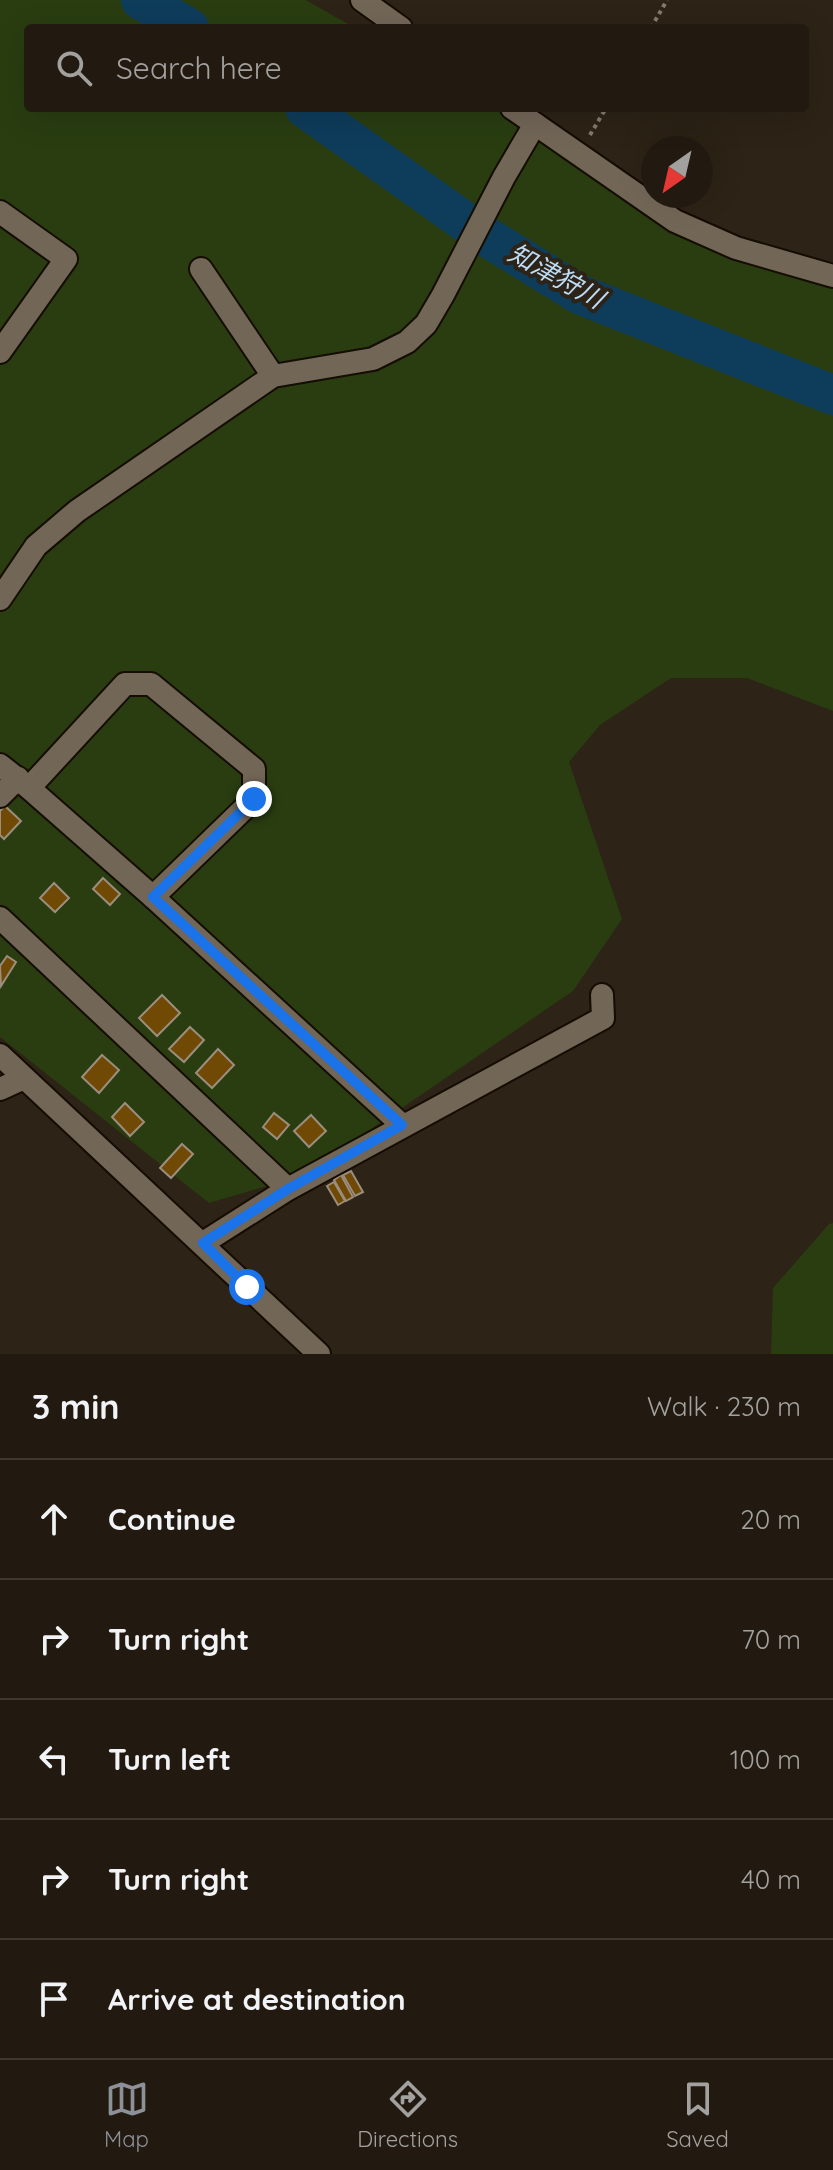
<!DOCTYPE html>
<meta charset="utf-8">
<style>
:root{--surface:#221a10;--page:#2e271e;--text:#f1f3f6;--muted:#a2a19f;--line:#3f3830;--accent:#8c9099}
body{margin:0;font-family:Quicksand,"Noto Sans JP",sans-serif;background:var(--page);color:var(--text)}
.compass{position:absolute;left:641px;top:136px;width:72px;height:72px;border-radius:50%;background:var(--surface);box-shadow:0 8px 32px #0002;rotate:214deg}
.stop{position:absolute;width:24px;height:24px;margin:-18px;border:6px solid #1a73e8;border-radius:50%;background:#fff}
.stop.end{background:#1a73e8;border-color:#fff;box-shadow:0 2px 8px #0008}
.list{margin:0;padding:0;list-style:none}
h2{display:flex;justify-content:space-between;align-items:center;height:104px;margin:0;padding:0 32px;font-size:34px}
h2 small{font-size:26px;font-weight:400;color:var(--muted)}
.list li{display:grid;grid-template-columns:52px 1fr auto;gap:24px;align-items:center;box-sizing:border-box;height:120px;padding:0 32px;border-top:2px solid var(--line)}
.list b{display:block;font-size:30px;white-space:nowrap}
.list em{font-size:26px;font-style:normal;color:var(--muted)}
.icon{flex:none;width:44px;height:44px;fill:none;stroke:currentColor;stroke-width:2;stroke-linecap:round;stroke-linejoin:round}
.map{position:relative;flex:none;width:833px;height:1354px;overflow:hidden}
.search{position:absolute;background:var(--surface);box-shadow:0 8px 32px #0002;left:24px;right:24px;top:24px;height:88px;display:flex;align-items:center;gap:20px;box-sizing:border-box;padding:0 28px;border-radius:8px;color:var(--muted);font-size:30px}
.sheet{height:704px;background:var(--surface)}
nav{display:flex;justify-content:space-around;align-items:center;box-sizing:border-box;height:112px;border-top:2px solid var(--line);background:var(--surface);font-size:22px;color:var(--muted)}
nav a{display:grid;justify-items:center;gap:4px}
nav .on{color:var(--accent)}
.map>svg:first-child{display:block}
</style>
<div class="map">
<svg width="833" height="1354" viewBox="0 0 833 1354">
<rect width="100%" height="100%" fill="#2d2316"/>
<g fill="#293d11">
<path d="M 0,0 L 306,0 L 355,28 L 28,28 L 28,108 L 496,108 L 744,249 L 833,285 L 833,711 L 747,678 L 671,678 L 600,725 L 569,762 L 622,919 L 573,991 L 304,1175 L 209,1203 L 0,1037 Z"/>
<path d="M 833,1223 L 833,1354 L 771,1354 L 773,1288 L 829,1224 Z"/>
</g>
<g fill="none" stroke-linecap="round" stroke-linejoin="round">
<g stroke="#0e3c5b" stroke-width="40">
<path d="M 141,0 L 189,28"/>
<path d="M 305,108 L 482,234 L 581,295 L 833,395"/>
</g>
</g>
<g fill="#704904" stroke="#9b8e7f" stroke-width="2">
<path d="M 5,806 L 21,821 L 4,839 L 0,835 L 0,811 Z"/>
<path d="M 103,878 L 120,894 L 110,905 L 93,889 Z"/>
<path d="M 54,883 L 69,898 L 55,912 L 40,898 Z"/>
<path d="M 7,956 L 16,962 L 1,986 L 0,966 Z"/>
<path d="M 162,995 L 180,1013 L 157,1036 L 139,1018 Z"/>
<path d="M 190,1027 L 204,1040 L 184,1062 L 169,1049 Z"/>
<path d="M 218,1049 L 234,1065 L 212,1088 L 196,1073 Z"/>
<path d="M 102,1055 L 119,1070 L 99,1093 L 82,1077 Z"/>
<path d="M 125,1103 L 144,1122 L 130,1136 L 112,1117 Z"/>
<path d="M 274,1113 L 289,1125 L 277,1139 L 263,1127 Z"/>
<path d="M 311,1115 L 326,1131 L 309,1147 L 294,1131 Z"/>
<path d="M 182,1144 L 193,1154 L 171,1178 L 160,1168 Z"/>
<path d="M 351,1171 L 363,1192 L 355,1196 L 343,1175 Z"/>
<path d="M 341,1175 L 353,1197 L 346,1201 L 334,1180 Z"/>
<path d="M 334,1182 L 345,1201 L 338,1205 L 327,1186 Z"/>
</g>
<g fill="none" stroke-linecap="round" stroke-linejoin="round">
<defs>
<g id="minor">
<path d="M 362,0 L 401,28"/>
<path d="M 512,108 L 675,221 L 736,248 L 833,276"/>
<path d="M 0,212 L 66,259 L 0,352"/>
<path d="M 201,269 L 273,376"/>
<path d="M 0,599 L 36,546 L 77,511 L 273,376 L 373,359 L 407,342 L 426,324 L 443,295 L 504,177 L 535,124"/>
<path d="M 0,765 L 29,788 L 153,897 L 402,1125"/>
<path d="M 29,788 L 125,684 L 151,684 L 254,769 L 254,799 L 153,897"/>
<path d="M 0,796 L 18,778"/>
<path d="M 0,918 L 288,1189"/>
<path d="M 0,1055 L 319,1354"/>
<path d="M 0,1089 L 24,1078"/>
<path d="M 203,1243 L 288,1189 L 603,1018 L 602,995"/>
</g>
</defs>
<use href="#minor" stroke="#150c02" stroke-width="26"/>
<g stroke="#827a6e" stroke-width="4" stroke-dasharray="4 4" stroke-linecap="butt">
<path d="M 651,28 L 667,0"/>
<path d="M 590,135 L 606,108"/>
</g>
<use href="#minor" stroke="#726657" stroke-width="22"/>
</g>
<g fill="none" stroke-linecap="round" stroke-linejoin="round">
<path stroke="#1a73e8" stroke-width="10" d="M 247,1287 L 203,1243 L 288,1189 L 402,1125 L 153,897 L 254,799"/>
</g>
<g text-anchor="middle" stroke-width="8" stroke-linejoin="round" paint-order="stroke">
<g font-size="26" font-style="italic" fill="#bcdbf5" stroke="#2d2316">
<text transform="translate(556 276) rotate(29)" y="9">知津狩川</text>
</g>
</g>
</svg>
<svg class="compass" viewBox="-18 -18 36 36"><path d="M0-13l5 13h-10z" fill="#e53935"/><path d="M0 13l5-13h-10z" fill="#a2a19f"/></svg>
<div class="stop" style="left:247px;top:1287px"></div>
<div class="stop end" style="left:254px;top:799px"></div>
<div class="search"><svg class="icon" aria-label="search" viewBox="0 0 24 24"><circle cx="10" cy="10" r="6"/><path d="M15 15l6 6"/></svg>Search here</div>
</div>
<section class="sheet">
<h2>3 min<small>Walk · 230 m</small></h2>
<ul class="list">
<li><svg class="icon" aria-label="ahead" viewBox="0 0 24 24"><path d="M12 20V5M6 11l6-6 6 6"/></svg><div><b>Continue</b></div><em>20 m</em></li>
<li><svg class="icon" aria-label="right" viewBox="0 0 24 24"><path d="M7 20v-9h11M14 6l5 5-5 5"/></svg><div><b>Turn right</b></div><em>70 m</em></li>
<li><svg class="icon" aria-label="left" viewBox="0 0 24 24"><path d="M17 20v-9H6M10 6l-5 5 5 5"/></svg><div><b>Turn left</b></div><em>100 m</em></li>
<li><svg class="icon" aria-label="right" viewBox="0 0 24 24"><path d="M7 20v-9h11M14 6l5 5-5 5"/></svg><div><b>Turn right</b></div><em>40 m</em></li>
<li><svg class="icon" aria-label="arrive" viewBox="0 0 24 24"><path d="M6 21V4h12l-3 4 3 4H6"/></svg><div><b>Arrive at destination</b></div></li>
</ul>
</section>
<nav>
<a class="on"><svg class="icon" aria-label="map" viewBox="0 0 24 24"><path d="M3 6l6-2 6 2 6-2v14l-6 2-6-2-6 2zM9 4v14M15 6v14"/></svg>Map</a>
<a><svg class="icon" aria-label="directions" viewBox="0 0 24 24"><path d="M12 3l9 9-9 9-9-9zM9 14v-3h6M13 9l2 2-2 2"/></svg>Directions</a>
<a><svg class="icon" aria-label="saved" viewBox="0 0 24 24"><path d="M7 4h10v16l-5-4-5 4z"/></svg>Saved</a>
</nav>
